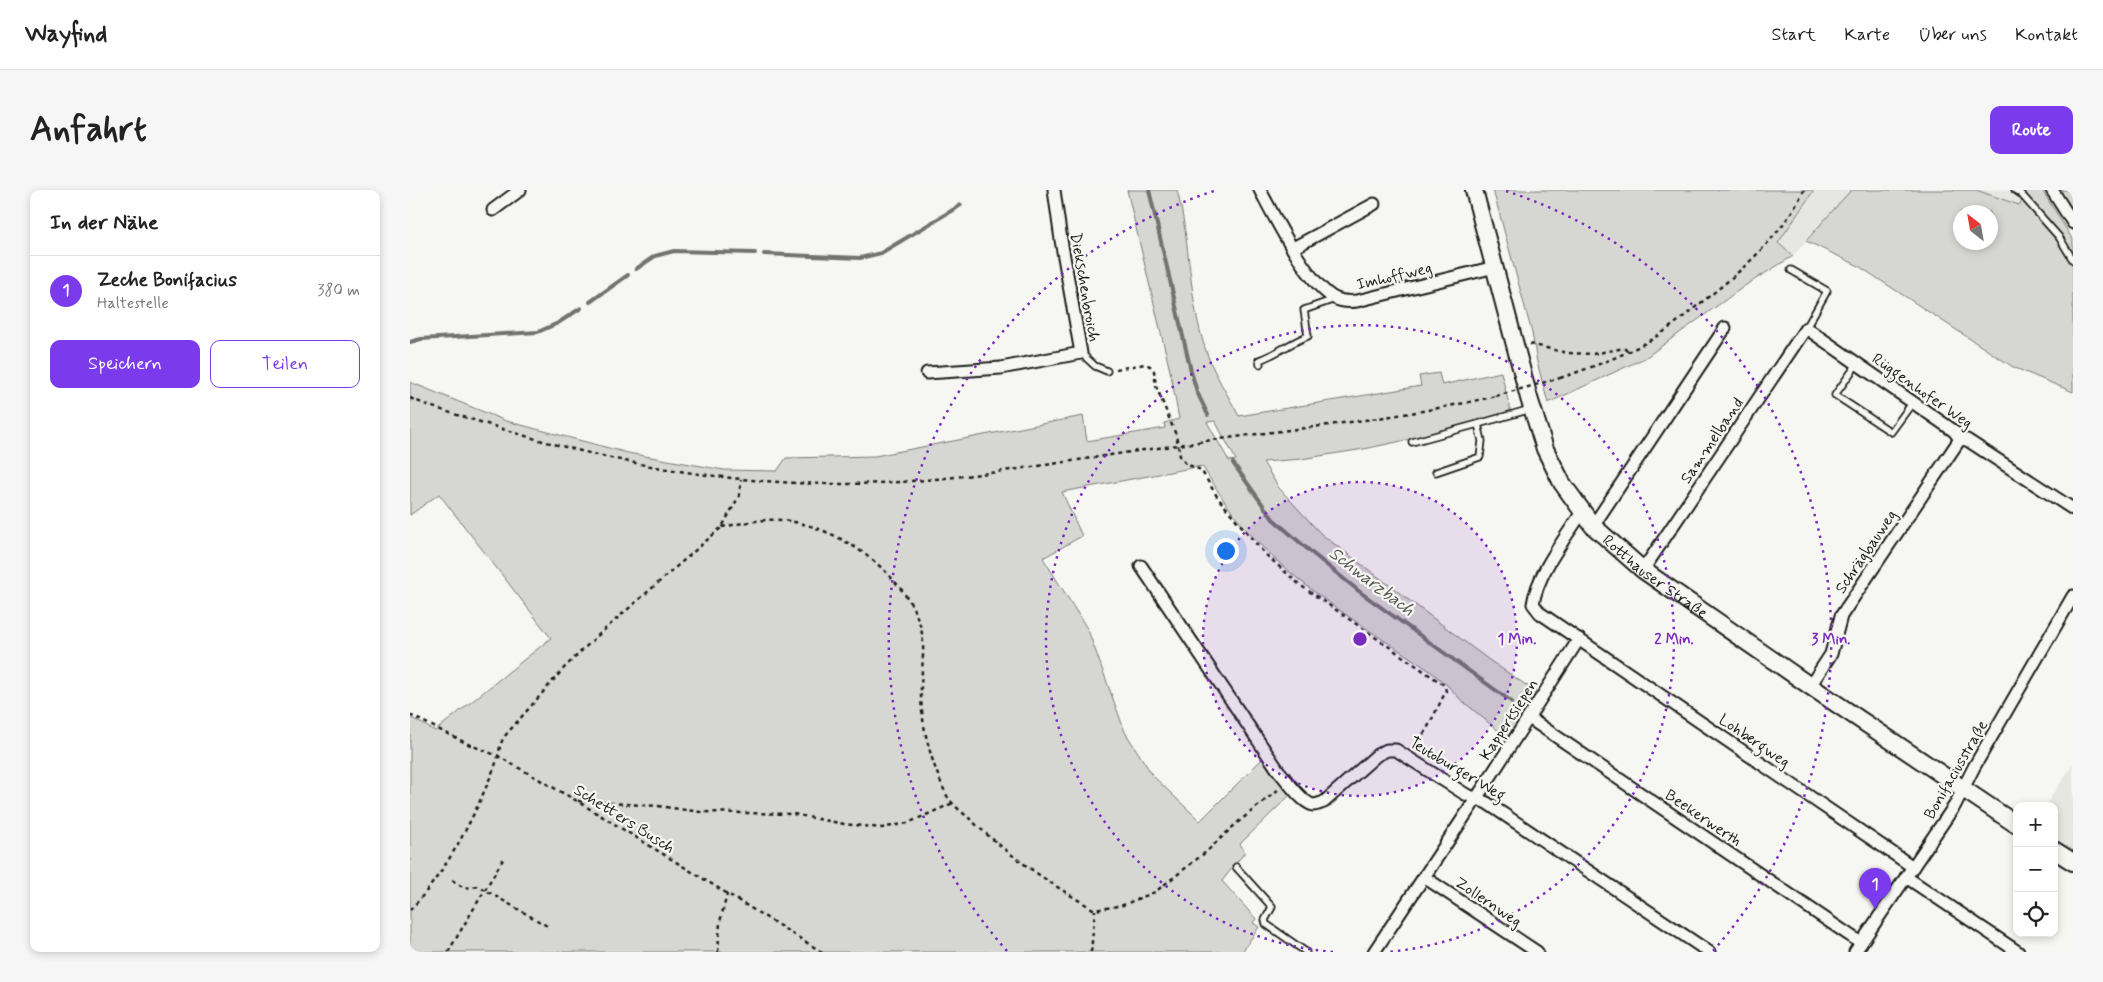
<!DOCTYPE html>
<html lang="de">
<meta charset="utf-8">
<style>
:root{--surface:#fff;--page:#f6f6f6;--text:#222;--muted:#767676;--line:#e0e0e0;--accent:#7c3aed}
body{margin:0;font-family:Mynerve,sans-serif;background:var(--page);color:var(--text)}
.controls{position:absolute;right:15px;bottom:15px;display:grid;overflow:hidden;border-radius:10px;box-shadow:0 2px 8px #0003}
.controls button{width:45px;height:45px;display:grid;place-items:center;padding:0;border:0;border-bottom:1px solid var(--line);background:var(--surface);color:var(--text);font:25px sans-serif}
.compass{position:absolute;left:1543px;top:15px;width:45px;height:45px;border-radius:50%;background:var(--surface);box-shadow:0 2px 8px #0003;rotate:329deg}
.you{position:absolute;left:815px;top:360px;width:18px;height:18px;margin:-12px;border:4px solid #fff;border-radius:50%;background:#1a73e8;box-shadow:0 0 0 8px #1a73e833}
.badge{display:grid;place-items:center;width:32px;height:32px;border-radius:50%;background:var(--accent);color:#fff;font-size:16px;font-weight:700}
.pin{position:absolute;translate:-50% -41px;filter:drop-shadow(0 1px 2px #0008)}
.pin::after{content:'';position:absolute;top:26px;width:18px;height:15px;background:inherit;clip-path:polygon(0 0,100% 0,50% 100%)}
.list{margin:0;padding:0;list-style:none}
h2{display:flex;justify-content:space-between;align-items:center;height:65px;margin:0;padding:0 20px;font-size:21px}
h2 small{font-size:16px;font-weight:400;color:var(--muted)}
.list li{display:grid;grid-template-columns:32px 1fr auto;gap:15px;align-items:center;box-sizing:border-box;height:70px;padding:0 20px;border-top:1px solid var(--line)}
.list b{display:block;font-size:19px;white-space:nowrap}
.list p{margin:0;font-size:16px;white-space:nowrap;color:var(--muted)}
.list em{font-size:16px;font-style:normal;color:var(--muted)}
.actions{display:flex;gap:10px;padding:15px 20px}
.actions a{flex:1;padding:11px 0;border:1px solid var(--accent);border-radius:10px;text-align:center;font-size:18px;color:var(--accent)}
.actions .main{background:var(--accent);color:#fff}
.icon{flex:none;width:28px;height:28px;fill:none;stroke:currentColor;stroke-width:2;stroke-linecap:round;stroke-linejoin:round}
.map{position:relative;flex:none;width:1663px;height:762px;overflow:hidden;border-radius:10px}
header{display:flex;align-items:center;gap:30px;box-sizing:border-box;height:70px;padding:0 25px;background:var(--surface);border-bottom:1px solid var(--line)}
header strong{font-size:24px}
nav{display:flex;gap:28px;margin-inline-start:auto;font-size:18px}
.intro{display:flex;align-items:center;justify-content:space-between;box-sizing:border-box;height:120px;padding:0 30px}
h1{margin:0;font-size:35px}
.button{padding:12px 22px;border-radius:10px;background:var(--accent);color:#fff;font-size:18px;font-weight:700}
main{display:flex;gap:30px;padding:0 30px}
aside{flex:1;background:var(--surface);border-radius:10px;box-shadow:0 2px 8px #0003}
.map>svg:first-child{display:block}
</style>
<header>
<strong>Wayfind</strong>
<nav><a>Start</a><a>Karte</a><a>Über uns</a><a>Kontakt</a></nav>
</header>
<div class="intro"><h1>Anfahrt</h1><a class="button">Route</a></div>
<main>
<aside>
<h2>In der Nähe<small></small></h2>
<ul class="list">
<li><span class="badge">1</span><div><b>Zeche Bonifacius</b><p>Haltestelle</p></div><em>380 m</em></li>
</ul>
<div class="actions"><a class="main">Speichern</a><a>Teilen</a></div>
</aside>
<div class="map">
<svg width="1663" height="762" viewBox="0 0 1663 762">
<rect width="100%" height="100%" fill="#f6f6f2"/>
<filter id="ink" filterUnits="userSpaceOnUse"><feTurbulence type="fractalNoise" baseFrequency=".02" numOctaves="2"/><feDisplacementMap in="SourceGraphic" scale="10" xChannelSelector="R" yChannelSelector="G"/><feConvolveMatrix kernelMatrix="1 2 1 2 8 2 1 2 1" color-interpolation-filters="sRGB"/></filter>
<g filter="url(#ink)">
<g fill="#e6e6e2">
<path d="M 1404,0 L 1441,0 L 1383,66 L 1368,53 Z"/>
<path d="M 1566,0 L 1618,0 L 1609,15 Z"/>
<path d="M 1663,574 L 1663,669 L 1644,657 L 1644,616 L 1635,616 Z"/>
</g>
<g fill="#d6d6d2" stroke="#797977" fill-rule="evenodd">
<path d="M 717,0 L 767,0 C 781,53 778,109 796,161 C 804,184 818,205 829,226 L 1011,196 L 1009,186 L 1029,183 L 1032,195 L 1091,182 L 1101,223 L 996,250 L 954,259 L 891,269 L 853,272 L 869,298 L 911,344 L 1079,470 L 1128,503 L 1097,548 L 1049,508 L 1038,496 L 1020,481 C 956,437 884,396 833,336 C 817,317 805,296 792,276 L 652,302 L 672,346 L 633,368 L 678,440 L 715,542 L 743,586 L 790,631 L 853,568 L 880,605 L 830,654 L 835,662 L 812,691 L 846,729 L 843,733 L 849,737 L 832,762 L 0,762 L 0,527 L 25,541 L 141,448 L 29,304 L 0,325 L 0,192 L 96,231 L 218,263 L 314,280 L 367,281 L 376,268 L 465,266 L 673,226 L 677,251 L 755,238 L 754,233 L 769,229 L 761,185 ZM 805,231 L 826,270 L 819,271 L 797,232 Z"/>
<path d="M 1083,0 L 1404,0 L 1368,53 L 1383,66 L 1336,95 L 1235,168 L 1138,213 L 1127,172 L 1122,143 Z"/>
<path d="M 1441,0 L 1566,0 L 1609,15 L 1618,0 L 1632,0 L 1663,50 L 1663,202 L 1603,177 L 1447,75 L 1396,51 ZM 1550,22 L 1580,22 L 1580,52 L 1550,52 Z"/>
<path d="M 1643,0 L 1663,0 L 1663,30 Z"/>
</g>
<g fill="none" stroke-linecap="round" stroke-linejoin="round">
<g stroke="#727271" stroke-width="4">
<path d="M 739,0 L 781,181 L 787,202 L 798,225"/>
<path d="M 354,64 L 450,68 L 471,63 L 551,15"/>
<path d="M 226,79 L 245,66 L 264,61 L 345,63"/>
<path d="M 180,112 L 218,85"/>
<path d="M 0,152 L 11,149 L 128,142 L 148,133 L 171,118"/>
<path d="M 823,273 L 863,329 L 902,363 L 950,402 L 1102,512"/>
</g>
<defs>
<g id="service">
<path d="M 1605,0 L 1611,4 L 1649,47 L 1663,70"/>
<path d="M 1381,80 L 1417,101 L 1396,138"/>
<path d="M 671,163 L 685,176 L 697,181"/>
<path d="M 850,174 L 849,170 C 869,163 879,153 898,146 L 894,120 L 925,109"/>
<path d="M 1447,174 L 1425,205 L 1481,242 L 1503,212"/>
<path d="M 1002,252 L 1068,234"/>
<path d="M 1026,282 L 1070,267 L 1072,251 L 1068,234 L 1121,219"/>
<path d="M 826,677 L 862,717 L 855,730 L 856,734 L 896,762"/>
</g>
<g id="minor">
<path d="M 850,0 C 865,28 897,93 924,108 C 932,112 939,112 947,111 L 1085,77"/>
<path d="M 1642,0 L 1663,33"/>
<path d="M 83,20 L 110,0"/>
<path d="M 883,58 L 964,14"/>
<path d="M 517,183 L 591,178 L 671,163 L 651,50 L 644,0"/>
<path d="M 1172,322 C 1155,349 1128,382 1123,414 L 1130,423 L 1503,677"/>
<path d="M 1183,336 L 1315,138"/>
<path d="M 731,376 L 868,580 C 876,589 891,612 903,615 C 907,615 911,613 914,612 L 967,565 L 977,560 L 986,560 L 1055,604 L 1077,613 L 1299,762"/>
<path d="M 1233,380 L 1396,138 L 1544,241 L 1550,249 L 1557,250 L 1663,319"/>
<path d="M 1400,496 L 1421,464 L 1431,426 L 1550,249"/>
<path d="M 1119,528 L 1451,753"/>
<path d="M 1014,687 L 1127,762"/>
<path d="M 1496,687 L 1608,762"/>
<path d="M 964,762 L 1066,609 L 1169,449"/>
<path d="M 1445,762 L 1545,615 L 1564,577 L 1663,406"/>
</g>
<g id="secondary">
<path id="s1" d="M 1064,0 L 1119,208 L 1135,259 L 1152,293 L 1183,336 L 1233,380 L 1400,496 L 1607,635"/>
<path d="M 1644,660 L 1663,672"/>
</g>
</defs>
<use href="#service" stroke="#1c1c1c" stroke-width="9"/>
<use href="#minor" stroke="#1c1c1c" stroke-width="15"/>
<use href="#secondary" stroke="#1c1c1c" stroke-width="20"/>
<g stroke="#1c1c1c" stroke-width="2.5" stroke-dasharray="4 4" stroke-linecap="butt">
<path d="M 1120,154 L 1157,163 L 1183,164 L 1214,158 L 1218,162"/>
<path d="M 706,179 L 735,174 L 740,176 L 744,181 L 746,196 L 766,245 L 770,266 L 776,274 L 791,280 L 808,308 L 854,363 L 890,395 L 1034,495 L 1036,501 L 1019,535 L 1004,559"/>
<path d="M 1150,188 C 1180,178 1210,167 1237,152 C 1255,142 1271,129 1287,116 C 1328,84 1371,48 1394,0"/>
<path d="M 0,208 C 25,219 51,226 77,234 C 190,271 310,294 429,294 C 538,294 647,272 755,257"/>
<path d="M 788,252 C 887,238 989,229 1086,206"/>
<path d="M 312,337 C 334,333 357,327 379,331 C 431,339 494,383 510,435 C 517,458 510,483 511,506 C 512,540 522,574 536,604 C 541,614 552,622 560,629 C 598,665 640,694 685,720 L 713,715 L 745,702 L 796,662 L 827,633 L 869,599"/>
<path d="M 0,525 L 58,554 L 88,566 L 167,611 L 412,762"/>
<path d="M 168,611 L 248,616 L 290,622 L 383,624 L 434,634 L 472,638 L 498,633 L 543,613"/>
<path d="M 42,690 L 54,698 L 68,696 L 139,737"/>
<path d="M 0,720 C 34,684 58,639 77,595 C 81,585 86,575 88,566 C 90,558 90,554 94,547 L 155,477 L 186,447 L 312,337 L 329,306 L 331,290"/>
<path d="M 38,762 L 95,666"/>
<path d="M 308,762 L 310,732 L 317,704"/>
<path d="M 681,762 L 685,720"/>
</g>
<use href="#service" stroke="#f6f6f2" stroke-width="5.5"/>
<use href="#minor" stroke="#f6f6f2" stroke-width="11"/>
<use href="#secondary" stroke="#f6f6f2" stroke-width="16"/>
<g stroke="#1c1c1c" stroke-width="2.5" stroke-dasharray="4 4" stroke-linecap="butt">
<path d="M 1086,206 L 1150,188"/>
<path d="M 755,257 L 788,252"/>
</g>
</g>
</g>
<circle cx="950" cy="449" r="157" fill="#7b2cbf" fill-opacity=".12"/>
<g fill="none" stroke="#7b2cbf" stroke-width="2.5" stroke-dasharray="2.5 5">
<circle cx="950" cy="449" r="157"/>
<path d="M923 762A314 314 0 1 1 977 762"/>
<path d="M597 761A471 471 0 0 1 804 1M1096 1A471 471 0 0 1 1303 761"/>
</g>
<g text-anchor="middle" stroke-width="4.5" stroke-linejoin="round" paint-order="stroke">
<g font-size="16" fill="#1c1c1c" stroke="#f6f6f2">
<text transform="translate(984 85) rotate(-13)" y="6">Imhoffweg</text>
<text transform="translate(676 97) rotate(80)" y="6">Diekschenbroich</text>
<text transform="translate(1513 200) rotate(35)" y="6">Rüggenhofer Weg</text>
<text transform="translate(1301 250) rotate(-56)" y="6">Sammelband</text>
<text transform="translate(1455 361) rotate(-56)" y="6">Schrägbauweg</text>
<text dy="6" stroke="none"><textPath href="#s1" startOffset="440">Rotthauser Straße</textPath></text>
<text transform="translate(1098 529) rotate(-57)" y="6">Kappertsiepen</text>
<text transform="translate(1345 550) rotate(34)" y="6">Lohbergweg</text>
<text transform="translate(1048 578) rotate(31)" y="6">Teutoburger Weg</text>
<text transform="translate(1545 579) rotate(-60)" y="6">Bonifaciusstraße</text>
<text transform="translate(1294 627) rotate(34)" y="6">Beekerwerth</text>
<text transform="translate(215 628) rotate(32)" y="6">Schetters Busch</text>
<text transform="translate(1079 711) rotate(34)" y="6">Zollernweg</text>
</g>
<g font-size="18" font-style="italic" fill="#565654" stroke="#f6f6f2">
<text transform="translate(962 391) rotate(37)" y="6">Schwarzbach</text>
</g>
</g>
<circle cx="950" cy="449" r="8" fill="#7b2cbf" stroke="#f6f6f2" stroke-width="2.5"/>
<g font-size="15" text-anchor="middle" font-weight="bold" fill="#7b2cbf" stroke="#f6f6f2" stroke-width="4.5" stroke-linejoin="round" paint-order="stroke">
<text x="1107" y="454">1 Min.</text>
<text x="1264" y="454">2 Min.</text>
<text x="1421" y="454">3 Min.</text>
</g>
</svg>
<div class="controls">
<button>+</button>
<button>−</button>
<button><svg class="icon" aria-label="locate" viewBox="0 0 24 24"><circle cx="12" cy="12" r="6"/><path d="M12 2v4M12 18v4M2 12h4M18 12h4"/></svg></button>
</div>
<svg class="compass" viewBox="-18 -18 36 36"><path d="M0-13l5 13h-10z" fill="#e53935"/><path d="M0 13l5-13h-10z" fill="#767676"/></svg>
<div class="you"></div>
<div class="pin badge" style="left:1465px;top:719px">1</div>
</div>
</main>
